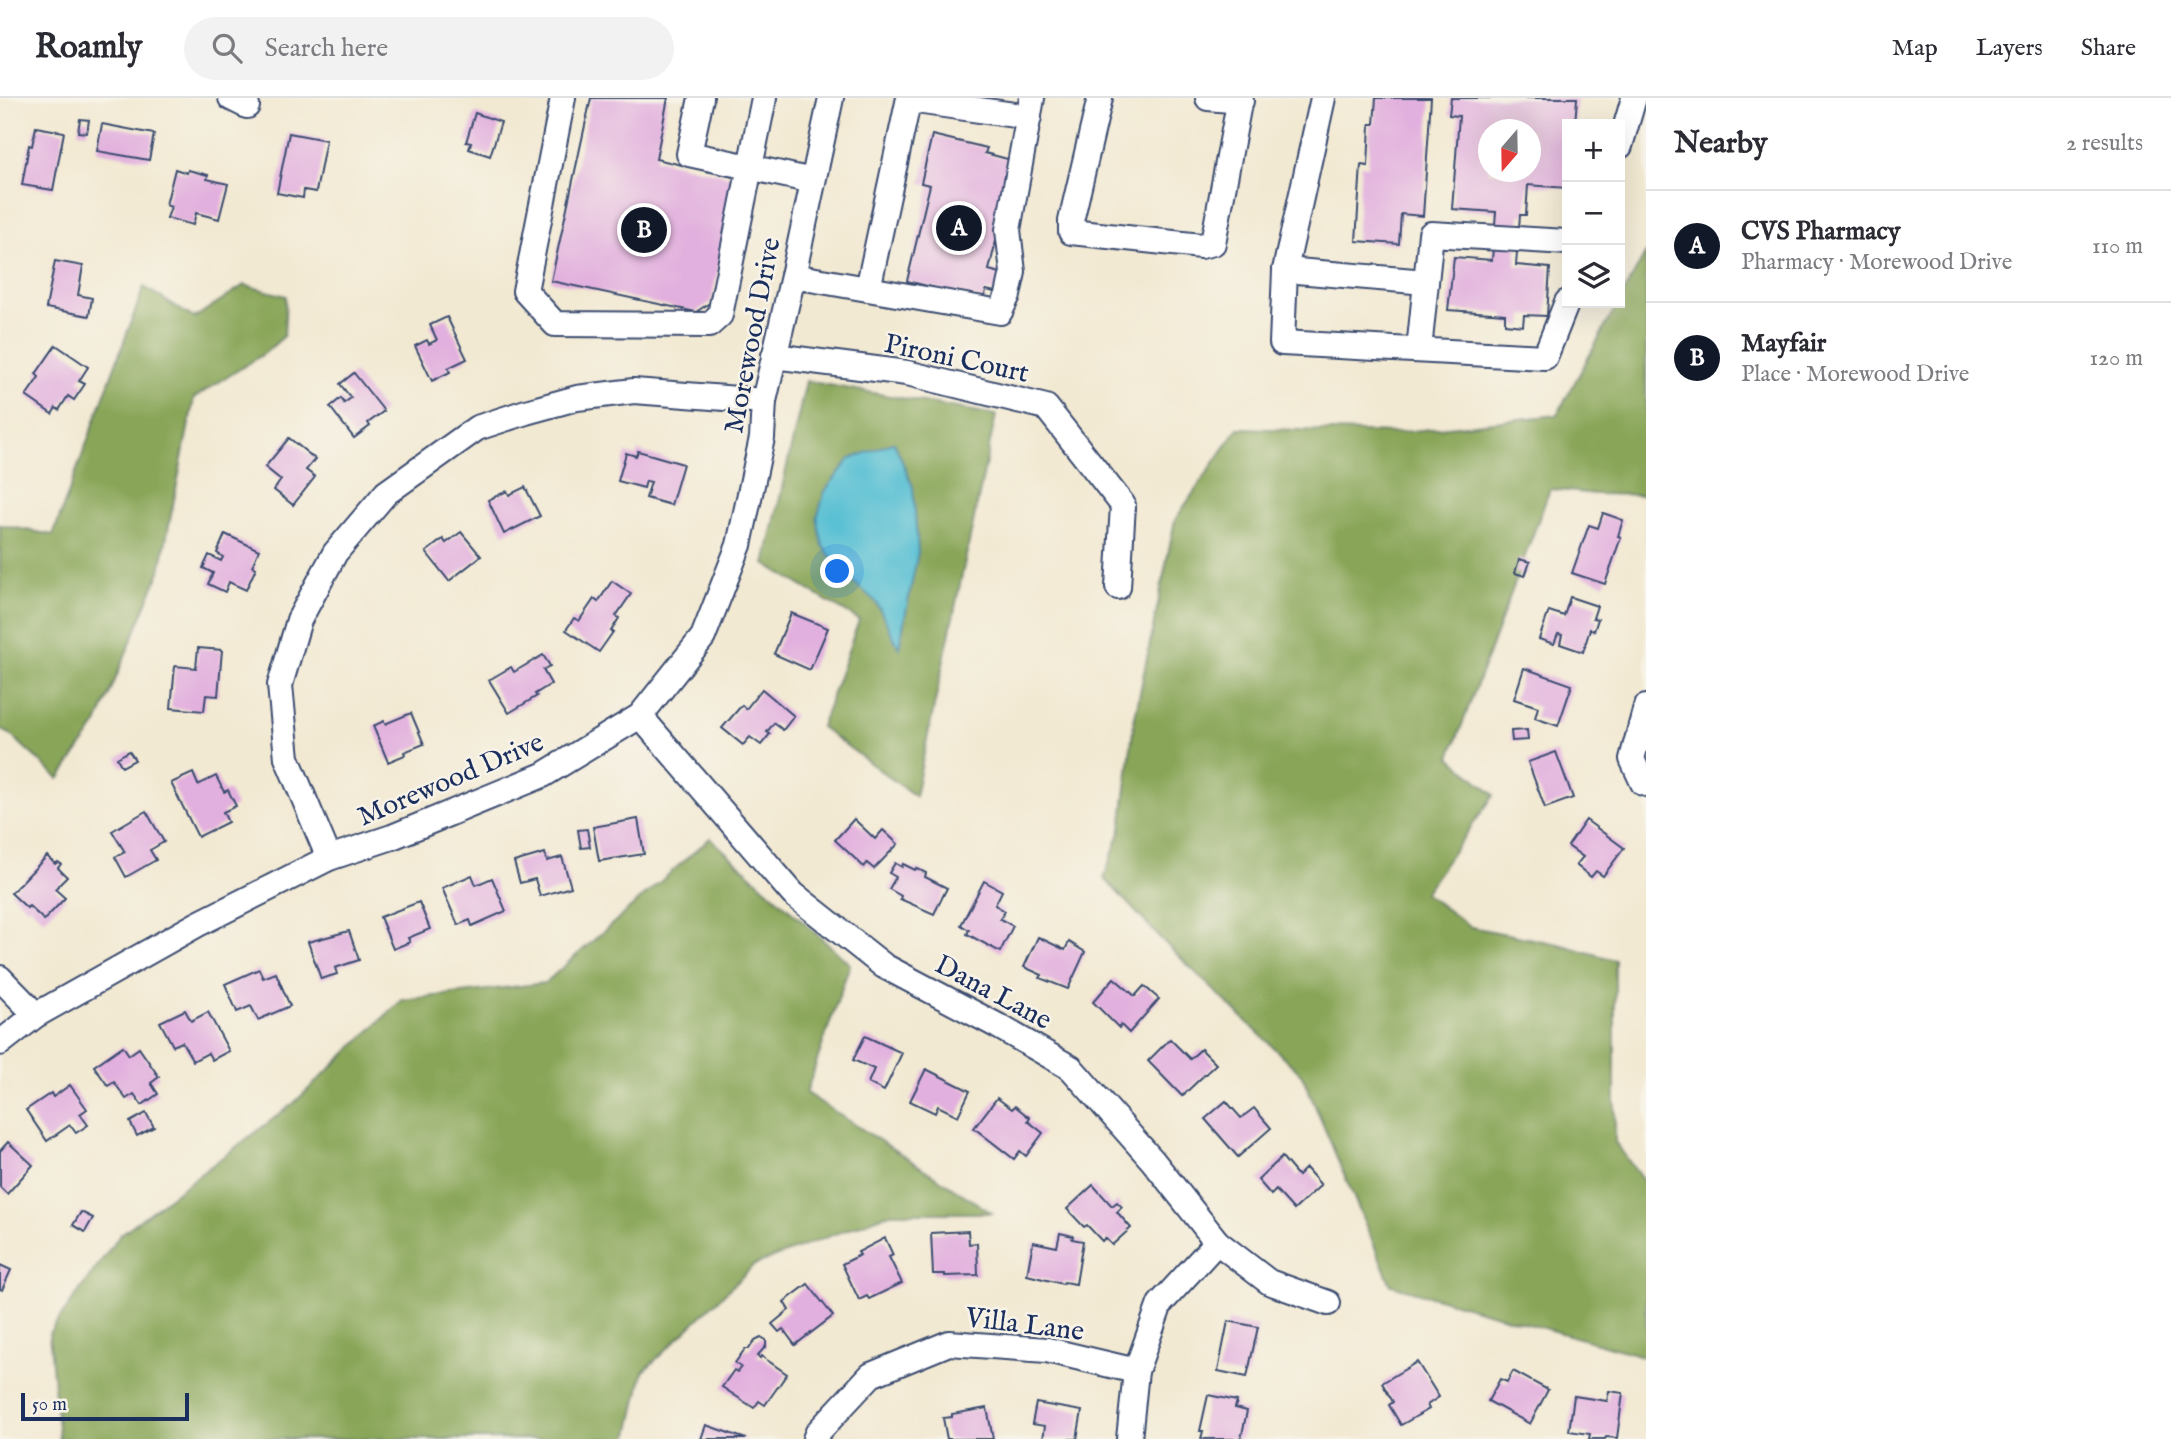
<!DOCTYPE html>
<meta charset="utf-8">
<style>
:root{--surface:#fff;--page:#f2f2f3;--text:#2b2b33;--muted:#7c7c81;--line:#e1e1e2;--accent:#111827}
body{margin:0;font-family:"IM FELL English",serif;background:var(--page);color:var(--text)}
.controls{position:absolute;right:21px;top:21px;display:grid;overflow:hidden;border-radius:0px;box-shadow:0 7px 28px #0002}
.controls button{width:63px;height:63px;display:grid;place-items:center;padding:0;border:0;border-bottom:2px solid var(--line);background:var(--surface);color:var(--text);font:35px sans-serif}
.compass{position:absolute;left:1478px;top:21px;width:63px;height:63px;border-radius:50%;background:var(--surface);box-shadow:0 7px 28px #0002;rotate:200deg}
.scale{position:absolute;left:21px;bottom:18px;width:168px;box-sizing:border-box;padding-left:7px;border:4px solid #1b2f5e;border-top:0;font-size:19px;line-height:24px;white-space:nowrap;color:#1b2f5e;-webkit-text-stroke:5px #f7f3e8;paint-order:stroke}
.you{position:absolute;left:838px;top:474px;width:24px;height:24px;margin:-18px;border:5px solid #fff;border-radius:50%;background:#1a73e8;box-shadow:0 0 0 10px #1a73e833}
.badge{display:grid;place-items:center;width:46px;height:46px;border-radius:50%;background:var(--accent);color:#fff;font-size:23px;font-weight:700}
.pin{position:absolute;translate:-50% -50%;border:4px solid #fff;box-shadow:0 2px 7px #0006}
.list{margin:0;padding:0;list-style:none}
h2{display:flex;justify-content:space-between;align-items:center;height:91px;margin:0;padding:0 28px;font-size:30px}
h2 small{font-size:23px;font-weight:400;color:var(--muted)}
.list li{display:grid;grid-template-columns:46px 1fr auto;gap:21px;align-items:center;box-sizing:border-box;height:112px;padding:0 28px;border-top:2px solid var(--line)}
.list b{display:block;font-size:26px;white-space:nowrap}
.list p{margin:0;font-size:23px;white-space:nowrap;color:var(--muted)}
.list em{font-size:23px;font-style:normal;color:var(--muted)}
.icon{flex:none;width:38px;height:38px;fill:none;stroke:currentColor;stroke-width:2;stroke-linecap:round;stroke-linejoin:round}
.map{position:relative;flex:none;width:1646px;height:1341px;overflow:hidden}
header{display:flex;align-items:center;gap:42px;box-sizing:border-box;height:98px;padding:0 35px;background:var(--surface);border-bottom:2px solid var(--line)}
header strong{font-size:33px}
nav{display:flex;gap:38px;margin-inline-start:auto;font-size:24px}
.search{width:490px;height:63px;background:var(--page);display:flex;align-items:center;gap:18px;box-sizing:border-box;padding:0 24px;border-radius:38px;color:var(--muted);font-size:26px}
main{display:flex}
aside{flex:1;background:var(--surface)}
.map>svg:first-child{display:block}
</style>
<header>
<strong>Roamly</strong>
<div class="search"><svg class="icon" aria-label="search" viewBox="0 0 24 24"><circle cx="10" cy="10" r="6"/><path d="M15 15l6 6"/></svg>Search here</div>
<nav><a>Map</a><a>Layers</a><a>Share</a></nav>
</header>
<main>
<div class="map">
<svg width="1646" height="1341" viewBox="0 0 1646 1341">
<rect width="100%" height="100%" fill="#f7f3e8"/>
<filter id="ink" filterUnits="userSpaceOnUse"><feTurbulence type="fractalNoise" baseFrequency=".0143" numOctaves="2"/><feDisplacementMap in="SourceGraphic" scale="14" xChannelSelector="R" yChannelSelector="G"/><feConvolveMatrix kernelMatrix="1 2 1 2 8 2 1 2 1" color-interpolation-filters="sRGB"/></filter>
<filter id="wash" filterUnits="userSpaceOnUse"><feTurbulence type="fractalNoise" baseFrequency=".00686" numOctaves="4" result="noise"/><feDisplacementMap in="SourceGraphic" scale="28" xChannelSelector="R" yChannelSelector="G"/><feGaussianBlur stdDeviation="1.57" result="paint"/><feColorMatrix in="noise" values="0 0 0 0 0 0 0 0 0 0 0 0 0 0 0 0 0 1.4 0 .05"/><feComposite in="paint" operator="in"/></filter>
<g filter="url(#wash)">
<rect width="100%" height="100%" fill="#f2e9d2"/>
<g fill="#89a659" stroke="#526a5c" stroke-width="2">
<path d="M 1646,154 L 1646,397 L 1595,396 L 1550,391 L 1450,659 L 1494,697 L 1424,795 L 1471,829 L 1558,846 L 1615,862 L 1615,1044 L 1646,1087 L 1646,1259 L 1391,1187 L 1302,977 L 1163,843 L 1104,780 L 1121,731 L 1134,624 L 1175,422 L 1238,330 L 1394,335 L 1557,317 Z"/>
<path d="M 244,187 L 286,198 L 284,238 L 265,255 L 194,300 L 160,473 L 97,626 L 59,681 L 10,636 L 0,631 L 0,427 L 53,437 L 144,189 L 194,220 Z"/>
<path d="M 806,283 L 996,317 L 915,698 L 821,629 L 859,522 L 765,466 Z"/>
<path d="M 710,740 L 850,866 L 806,995 L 992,1115 L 890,1115 L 754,1167 L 643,1274 L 628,1341 L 59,1341 L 49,1235 L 120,1137 L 294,1005 L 402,902 L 545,885 Z"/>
</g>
<path fill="#56bfd3" stroke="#387798" stroke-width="2" d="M 894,344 L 913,389 L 918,454 L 899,550 L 876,504 L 845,476 L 823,448 L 817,420 L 825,393 L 850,361 Z"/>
<g id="blocks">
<g fill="#e2b0de" fill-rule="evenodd">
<path d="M 591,0 L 668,0 L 656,61 L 738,80 L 711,204 L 696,214 L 551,183 Z"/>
<path d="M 1376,0 L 1431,0 L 1423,118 L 1401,116 L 1399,146 L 1356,143 L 1361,67 L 1368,68 L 1370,26 L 1374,26 Z"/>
<path d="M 1451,0 L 1577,0 L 1575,26 L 1567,26 L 1567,90 L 1528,87 L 1526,117 L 1520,117 L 1516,167 L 1550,170 L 1547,218 L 1524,217 L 1523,228 L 1505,226 L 1505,216 L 1448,212 L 1454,159 L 1492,162 L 1496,114 L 1452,111 L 1459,18 L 1449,17 ZM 1489,32 L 1531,32 L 1531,74 L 1489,74 Z"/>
<path d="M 475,15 L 501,24 L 490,58 L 469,51 L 471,45 L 466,44 Z"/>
<path d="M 80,21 L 89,22 L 87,35 L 78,34 Z"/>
<path d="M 102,26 L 154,36 L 149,62 L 97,53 Z"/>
<path d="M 36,29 L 64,34 L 53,92 L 22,87 L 29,47 L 32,48 Z"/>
<path d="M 289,35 L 326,42 L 316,94 L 304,92 L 303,100 L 277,95 Z"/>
<path d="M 932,37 L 987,50 L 985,55 L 1015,63 L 989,172 L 1004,176 L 1000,195 L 986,192 L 984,202 L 907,183 L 930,87 L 921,85 Z"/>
<path d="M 175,71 L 187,75 L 188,72 L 208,77 L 207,81 L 228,86 L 219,121 L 196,115 L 193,127 L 167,120 L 171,109 L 166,107 Z"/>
<path d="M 55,163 L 83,168 L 78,197 L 92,200 L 89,218 L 46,210 Z"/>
<path d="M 447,219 L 467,261 L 448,270 L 450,274 L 432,283 L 415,248 L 427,242 L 429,246 L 437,242 L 430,227 Z"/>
<path d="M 56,247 L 88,269 L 79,283 L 85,286 L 74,302 L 68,298 L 59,312 L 56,310 L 52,316 L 26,298 L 39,279 L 36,276 Z"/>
<path d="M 354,275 L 384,313 L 368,325 L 370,328 L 354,340 L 330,309 L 341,300 L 344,305 L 351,300 L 340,286 Z"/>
<path d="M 289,340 L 315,361 L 306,372 L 315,379 L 293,407 L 274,392 L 281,382 L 265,369 Z"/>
<path d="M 638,353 L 683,366 L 671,407 L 646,400 L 651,384 L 646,383 L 644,390 L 618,383 L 626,355 L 636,358 Z"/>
<path d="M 525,389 L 540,418 L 504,436 L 488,402 L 507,393 L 509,397 Z"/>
<path d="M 1603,415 L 1623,422 L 1618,438 L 1621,439 L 1605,486 L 1572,475 L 1589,427 L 1598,430 Z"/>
<path d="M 461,434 L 481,458 L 449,483 L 426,454 L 443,441 L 446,445 Z"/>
<path d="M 225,436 L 259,452 L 252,468 L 256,470 L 246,492 L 229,484 L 225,494 L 208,486 L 213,475 L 203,470 L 209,457 L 221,463 L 223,459 L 217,455 Z"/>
<path d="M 1519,461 L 1530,464 L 1525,478 L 1515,475 Z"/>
<path d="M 612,483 L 631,496 L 616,518 L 619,520 L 611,533 L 613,534 L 599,554 L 566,532 L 574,520 L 579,523 L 594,501 L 598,504 Z"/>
<path d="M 1570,499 L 1597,508 L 1593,520 L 1598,521 L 1594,533 L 1590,531 L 1583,554 L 1560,546 L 1562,537 L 1558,536 L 1554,546 L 1539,541 L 1549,513 L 1564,518 Z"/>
<path d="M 791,515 L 828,530 L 810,572 L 774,556 Z"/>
<path d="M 198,550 L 222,552 L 218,598 L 206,597 L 204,613 L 171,610 L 175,568 L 196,570 Z"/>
<path d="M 543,557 L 550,568 L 543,572 L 551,586 L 535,596 L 537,598 L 509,615 L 489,582 L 511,569 L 514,574 Z"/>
<path d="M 1524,570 L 1572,587 L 1558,628 L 1535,620 L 1538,609 L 1514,601 Z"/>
<path d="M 762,591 L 794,618 L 783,632 L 774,625 L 767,634 L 770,636 L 761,647 L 750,639 L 743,647 L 722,630 L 742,607 L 746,611 Z"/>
<path d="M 411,615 L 424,646 L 404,654 L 405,657 L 388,664 L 373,628 L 384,623 L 385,626 Z"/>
<path d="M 1527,632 L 1528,642 L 1512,643 L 1511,633 Z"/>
<path d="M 129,653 L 135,662 L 122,669 L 117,660 Z"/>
<path d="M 1556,654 L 1573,700 L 1545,710 L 1528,664 Z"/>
<path d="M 193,675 L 198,687 L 216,678 L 224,694 L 228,692 L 236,708 L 223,714 L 228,724 L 198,739 L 171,685 Z"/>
<path d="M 146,713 L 164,744 L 150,752 L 156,762 L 126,779 L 115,759 L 125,754 L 112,733 Z"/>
<path d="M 638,721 L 644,756 L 599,763 L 593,729 Z"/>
<path d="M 854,721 L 875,741 L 883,732 L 898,746 L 874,771 L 867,765 L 864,769 L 835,742 Z"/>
<path d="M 1586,722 L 1624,750 L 1603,778 L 1596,773 L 1591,779 L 1576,767 L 1583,759 L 1568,748 Z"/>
<path d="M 587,731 L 590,749 L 581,750 L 578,732 Z"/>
<path d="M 545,755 L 547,763 L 562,759 L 571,789 L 540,798 L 535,781 L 520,785 L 514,764 Z"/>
<path d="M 47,758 L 55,766 L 58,764 L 61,766 L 58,770 L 67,779 L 55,791 L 65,800 L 44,822 L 29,808 L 27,810 L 11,795 Z"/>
<path d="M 895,765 L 902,769 L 903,766 L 915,772 L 916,770 L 926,775 L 925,779 L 947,790 L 934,816 L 900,801 L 901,798 L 889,791 L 896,779 L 889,775 Z"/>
<path d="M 472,777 L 476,787 L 492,780 L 506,813 L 472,828 L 470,822 L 458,827 L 442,790 Z"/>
<path d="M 984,783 L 1002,793 L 995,807 L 1005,813 L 1000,821 L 1013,828 L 1000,854 L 967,836 L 969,832 L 961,827 Z"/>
<path d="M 419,804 L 430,831 L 408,840 L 410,844 L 393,851 L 380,819 Z"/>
<path d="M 349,833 L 359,862 L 335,870 L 337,876 L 321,881 L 308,844 Z"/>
<path d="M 1038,839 L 1065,852 L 1069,844 L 1085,854 L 1068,891 L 1040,880 L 1042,877 L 1024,869 Z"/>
<path d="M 259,871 L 263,880 L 276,875 L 290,908 L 258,922 L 251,908 L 237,914 L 225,886 Z"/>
<path d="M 1114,880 L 1135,898 L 1144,888 L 1159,901 L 1129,935 L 1121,927 L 1119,930 L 1093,904 Z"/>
<path d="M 185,912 L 191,923 L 208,914 L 229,953 L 212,962 L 208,955 L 193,963 L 182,944 L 173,948 L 160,924 Z"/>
<path d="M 865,938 L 902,955 L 884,993 L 868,985 L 874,971 L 853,962 Z"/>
<path d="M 1170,941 L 1190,961 L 1201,951 L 1216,966 L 1182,998 L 1148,963 Z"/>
<path d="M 123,948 L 129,957 L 139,950 L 159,979 L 151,985 L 158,996 L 142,1007 L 134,996 L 126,1001 L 114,984 L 108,988 L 94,968 Z"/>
<path d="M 926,971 L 970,993 L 958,1018 L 938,1008 L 935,1015 L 910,1003 Z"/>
<path d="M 70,987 L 87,1011 L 80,1016 L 88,1027 L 76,1035 L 70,1027 L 47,1043 L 26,1012 L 51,995 L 53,999 Z"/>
<path d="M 997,1000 L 1012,1011 L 1015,1008 L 1030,1020 L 1028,1023 L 1043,1035 L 1026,1058 L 1020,1053 L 1014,1061 L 974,1030 Z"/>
<path d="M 1226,1003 L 1241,1020 L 1254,1010 L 1271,1030 L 1238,1059 L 1205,1021 Z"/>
<path d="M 146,1015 L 154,1029 L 137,1038 L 130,1024 Z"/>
<path d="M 8,1044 L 33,1067 L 7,1096 L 0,1089 L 0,1053 Z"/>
<path d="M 1282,1059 L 1298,1078 L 1306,1070 L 1321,1087 L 1294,1112 L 1276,1092 L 1271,1097 L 1258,1082 Z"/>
<path d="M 1093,1087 L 1112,1108 L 1117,1104 L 1122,1109 L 1117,1114 L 1131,1130 L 1112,1147 L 1105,1140 L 1102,1143 L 1087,1127 L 1084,1129 L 1067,1111 Z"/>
<path d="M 81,1114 L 93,1120 L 85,1134 L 73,1127 Z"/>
<path d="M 968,1133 L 969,1146 L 977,1145 L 978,1177 L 945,1178 L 945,1176 L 933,1176 L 931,1135 Z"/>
<path d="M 1060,1135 L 1073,1138 L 1072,1141 L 1083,1143 L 1076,1186 L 1064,1184 L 1063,1186 L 1027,1177 L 1033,1144 L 1057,1149 Z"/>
<path d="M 885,1140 L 893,1157 L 889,1159 L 902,1185 L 869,1201 L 867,1198 L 859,1202 L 842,1166 L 860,1157 L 858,1154 Z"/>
<path d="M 0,1167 L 11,1172 L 2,1192 L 0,1191 Z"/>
<path d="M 808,1186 L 833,1218 L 795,1247 L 783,1231 L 779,1234 L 772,1226 L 789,1212 L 784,1204 Z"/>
<path d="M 1228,1223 L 1258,1229 L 1247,1279 L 1218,1273 Z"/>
<path d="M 761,1239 L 766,1242 L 766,1248 L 757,1258 L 760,1260 L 761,1258 L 787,1276 L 765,1307 L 759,1303 L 754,1310 L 722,1289 L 734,1272 L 737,1274 L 741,1269 L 735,1265 L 745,1251 L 749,1251 L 755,1242 Z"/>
<path d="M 1417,1264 L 1439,1299 L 1427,1307 L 1429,1311 L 1401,1327 L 1389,1307 L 1393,1304 L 1382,1285 Z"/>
<path d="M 1513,1273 L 1548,1292 L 1530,1326 L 1488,1303 L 1500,1281 L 1507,1284 Z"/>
<path d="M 1609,1293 L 1623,1295 L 1617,1340 L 1606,1339 L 1605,1341 L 1589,1341 L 1590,1336 L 1569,1333 L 1574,1298 L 1607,1303 Z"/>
<path d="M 1208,1297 L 1237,1303 L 1235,1310 L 1247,1313 L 1241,1341 L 1201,1341 L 1203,1333 L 1200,1333 Z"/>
<path d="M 1036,1305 L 1082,1313 L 1077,1341 L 1043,1341 L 1045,1328 L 1032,1326 Z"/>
<path d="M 987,1310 L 993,1341 L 947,1341 L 943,1320 L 952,1319 L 952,1316 Z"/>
<path d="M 706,1327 L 746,1341 L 701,1341 Z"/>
</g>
</g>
</g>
<g filter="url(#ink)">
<use href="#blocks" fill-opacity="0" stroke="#3b4b6f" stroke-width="2"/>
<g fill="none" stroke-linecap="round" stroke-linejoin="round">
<defs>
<g id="minor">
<path d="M 231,0 L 247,8"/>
<path d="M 563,0 L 525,193 L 555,226 L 709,227 L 720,217 L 764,0"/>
<path d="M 701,0 L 689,56 L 813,83"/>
<path d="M 1100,0 L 1071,123 L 1071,134 L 1201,148 L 1213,145 L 1240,0"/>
<path d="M 1208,0 L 1241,3"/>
<path d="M 1323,0 L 1285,172 L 1282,245 L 1545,259 L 1567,204"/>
<path d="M 909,2 L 1029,19"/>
<path d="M 1620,48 L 1634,0"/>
<path d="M 1285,172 L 1426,184"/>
<path d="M 793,178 L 1000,214 L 1008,197 L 1013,174 L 1008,132 L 1032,0"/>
<path d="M 868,191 L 909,0"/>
<path d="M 1419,252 L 1431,136 L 1567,144"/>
<path d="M 774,258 L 907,275 L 1046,309 L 1123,407 L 1118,489"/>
<path d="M 1646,609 L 1632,661 L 1643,685 L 1646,686"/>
<path d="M 640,618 L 793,796 L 884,868 L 998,928 L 1071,970 L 1153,1063 L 1217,1144 L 1269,1184 L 1328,1205"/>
<path d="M 329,760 L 287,660 L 280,587 L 299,522 L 335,455 L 386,395 L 477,330 L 526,314 L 577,300 L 634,293 L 764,303"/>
<path d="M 0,880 L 36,917"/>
<path d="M 0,945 L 36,917 L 198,826 L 329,760 L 392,739 L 543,677 L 640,618 L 703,539 L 739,447 L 762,340 L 764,303 L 793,178 L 831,0"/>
<path d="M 815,1341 L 818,1334 L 871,1277 L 949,1245 L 1047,1252 L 1136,1273"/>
<path d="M 1129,1341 L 1136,1273 L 1160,1206 L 1217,1144"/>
</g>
</defs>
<use href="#minor" stroke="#3b4b6f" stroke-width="28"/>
<use href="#minor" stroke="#fff" stroke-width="24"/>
</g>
</g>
<g text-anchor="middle" stroke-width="5" stroke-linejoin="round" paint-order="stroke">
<g font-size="28" fill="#1b2f5e" stroke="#f7f3e8">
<text transform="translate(751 237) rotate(-79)" y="10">Morewood Drive</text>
<text transform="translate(957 259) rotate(12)" y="10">Pironi Court</text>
<text transform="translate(450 680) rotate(-23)" y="10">Morewood Drive</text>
<text transform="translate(994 893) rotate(28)" y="10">Dana Lane</text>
<text transform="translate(1025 1225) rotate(7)" y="10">Villa Lane</text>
</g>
</g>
</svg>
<div class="controls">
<button>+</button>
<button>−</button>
<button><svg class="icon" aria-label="layers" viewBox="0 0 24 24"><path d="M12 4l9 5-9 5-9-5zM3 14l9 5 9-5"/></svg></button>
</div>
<svg class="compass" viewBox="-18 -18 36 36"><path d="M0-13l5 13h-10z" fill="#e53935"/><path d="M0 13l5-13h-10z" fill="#7c7c81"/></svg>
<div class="scale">50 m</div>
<div class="you"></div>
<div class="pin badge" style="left:959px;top:130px">A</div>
<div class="pin badge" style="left:644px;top:132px">B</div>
</div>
<aside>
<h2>Nearby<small>2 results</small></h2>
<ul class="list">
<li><span class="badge">A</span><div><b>CVS Pharmacy</b><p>Pharmacy · Morewood Drive</p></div><em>110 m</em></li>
<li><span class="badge">B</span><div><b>Mayfair</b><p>Place · Morewood Drive</p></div><em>120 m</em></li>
</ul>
</aside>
</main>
